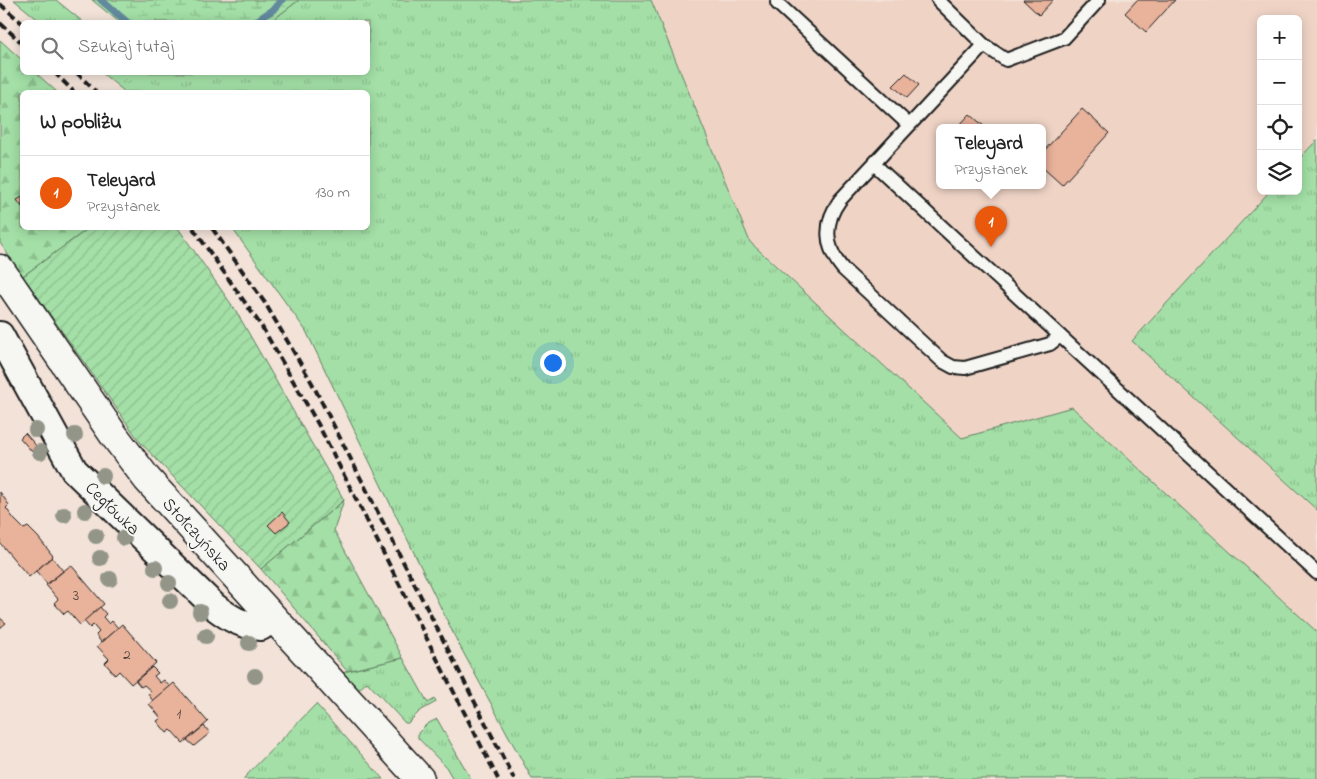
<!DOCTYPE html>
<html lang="pl">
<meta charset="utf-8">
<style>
:root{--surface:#fff;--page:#f2f2f2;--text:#222;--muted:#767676;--line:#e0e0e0;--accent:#ea580c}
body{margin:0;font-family:"Indie Flower",sans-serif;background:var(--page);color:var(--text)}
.controls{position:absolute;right:15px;top:15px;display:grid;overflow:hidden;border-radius:8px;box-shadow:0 2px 12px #0003}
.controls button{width:45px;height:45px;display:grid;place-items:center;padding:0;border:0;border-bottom:1px solid var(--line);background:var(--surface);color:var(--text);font:25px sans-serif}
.you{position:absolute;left:552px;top:362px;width:18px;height:18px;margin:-12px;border:4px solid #fff;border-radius:50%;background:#1a73e8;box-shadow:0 0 0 8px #1a73e833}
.badge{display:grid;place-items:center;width:32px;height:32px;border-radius:50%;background:var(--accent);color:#fff;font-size:16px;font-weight:700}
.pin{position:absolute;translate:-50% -41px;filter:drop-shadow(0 1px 2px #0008)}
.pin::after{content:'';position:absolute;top:26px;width:18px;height:15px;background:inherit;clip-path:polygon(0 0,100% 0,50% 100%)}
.popup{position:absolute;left:936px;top:124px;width:110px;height:65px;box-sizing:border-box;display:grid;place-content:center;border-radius:8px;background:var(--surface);filter:drop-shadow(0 1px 4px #0005);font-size:16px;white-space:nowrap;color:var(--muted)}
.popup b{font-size:19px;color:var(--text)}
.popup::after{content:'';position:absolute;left:50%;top:100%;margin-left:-10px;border:10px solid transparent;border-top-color:var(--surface)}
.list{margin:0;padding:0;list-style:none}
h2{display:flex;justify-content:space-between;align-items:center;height:65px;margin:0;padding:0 20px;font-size:21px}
h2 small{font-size:16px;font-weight:400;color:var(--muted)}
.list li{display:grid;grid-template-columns:32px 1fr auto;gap:15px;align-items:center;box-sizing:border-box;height:75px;padding:0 20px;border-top:1px solid var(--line)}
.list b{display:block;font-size:19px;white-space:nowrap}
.list p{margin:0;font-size:16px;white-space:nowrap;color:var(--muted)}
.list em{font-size:16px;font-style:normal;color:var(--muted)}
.icon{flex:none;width:28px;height:28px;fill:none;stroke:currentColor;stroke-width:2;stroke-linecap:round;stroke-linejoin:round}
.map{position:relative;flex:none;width:1317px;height:779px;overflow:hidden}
.search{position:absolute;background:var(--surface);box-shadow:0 2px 12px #0003;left:20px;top:20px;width:350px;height:55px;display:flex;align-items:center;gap:12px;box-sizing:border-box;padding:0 18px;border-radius:8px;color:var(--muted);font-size:19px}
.panel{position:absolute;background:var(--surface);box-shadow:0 2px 12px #0003;left:20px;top:90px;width:350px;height:140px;border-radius:8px}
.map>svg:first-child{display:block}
</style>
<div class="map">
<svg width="1317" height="779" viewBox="0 0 1317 779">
<defs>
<pattern id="grass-tufts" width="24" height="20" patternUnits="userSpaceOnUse" patternTransform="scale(1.25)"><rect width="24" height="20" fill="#a3dfa6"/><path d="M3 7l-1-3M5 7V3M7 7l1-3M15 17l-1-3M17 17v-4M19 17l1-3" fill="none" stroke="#8cbf8e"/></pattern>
<pattern id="forest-firs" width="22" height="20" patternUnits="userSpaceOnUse" patternTransform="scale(1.25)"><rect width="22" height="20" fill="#a3dfa6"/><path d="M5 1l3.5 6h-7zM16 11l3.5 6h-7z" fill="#8cbf8e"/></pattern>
<pattern id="wetland-marsh" width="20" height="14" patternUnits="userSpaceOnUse" patternTransform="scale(1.25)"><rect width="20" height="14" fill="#a3dfa6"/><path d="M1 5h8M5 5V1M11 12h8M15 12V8" fill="none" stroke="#8cbf8e"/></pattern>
<pattern id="garden-furrows" width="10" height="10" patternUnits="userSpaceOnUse" patternTransform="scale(1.25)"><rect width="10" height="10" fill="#a3dfa6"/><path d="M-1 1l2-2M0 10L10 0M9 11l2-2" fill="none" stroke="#8cbf8e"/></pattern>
</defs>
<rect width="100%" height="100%" fill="#f2e2d8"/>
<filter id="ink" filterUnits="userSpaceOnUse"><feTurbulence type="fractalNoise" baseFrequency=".02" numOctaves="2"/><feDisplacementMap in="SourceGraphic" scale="10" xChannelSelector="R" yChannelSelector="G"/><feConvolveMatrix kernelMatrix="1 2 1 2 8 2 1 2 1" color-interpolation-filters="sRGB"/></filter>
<g filter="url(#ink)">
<path fill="#efd4c6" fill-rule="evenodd" d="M 651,0 L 1317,0 L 1317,140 L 1298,160 L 1298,19 L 1261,19 L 1261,191 L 1270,191 L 1132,341 L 1317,510 L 1317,632 L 1072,407 L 962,438 L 750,242 ZM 940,128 L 1042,128 L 1042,186 L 940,186 Z"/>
<g fill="url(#grass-tufts)" stroke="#607e61">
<path d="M 14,0 L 56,0 L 83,22 L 41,22 Z"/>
<path d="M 299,0 L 651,0 L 750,242 L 962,438 L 1072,407 L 1317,632 L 1317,779 L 532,779 L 457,641 L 306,331 L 232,228 L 368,228 L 368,92 L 125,92 L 102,73 L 368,72 L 368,22 L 270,22 Z"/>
<path d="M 1317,140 L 1317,510 L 1132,341 L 1270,191 L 1298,191 L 1298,160 Z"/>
<path d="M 403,658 L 428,703 L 435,699 L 436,702 L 420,711 L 408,723 L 405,723 L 367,682 L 357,691 L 341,674 L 347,671 Z"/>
<path d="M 316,704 L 383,779 L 243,779 Z"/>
<path d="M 437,719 L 471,779 L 453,779 L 446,767 L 418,738 L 418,733 L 427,724 Z"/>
</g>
<g fill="url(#forest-firs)" stroke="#607e61">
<path d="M 0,40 L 22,60 L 22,72 L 36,73 L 57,92 L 22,92 L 22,228 L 89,228 L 23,276 L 0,243 Z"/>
<path d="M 344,500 L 334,530 L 403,658 L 347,671 L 261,569 Z"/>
</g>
<path fill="url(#wetland-marsh)" stroke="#607e61" d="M 92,0 L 299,0 L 270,22 L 119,22 Z"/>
<path fill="url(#garden-furrows)" stroke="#607e61" d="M 89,228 L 178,228 L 236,311 L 344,500 L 261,569 L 140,442 L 23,276 Z"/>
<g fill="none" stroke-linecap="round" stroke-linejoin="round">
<g stroke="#63899d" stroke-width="7">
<path d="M 101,0 L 127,22"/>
<path d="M 255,22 L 274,9 L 282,0"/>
</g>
</g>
<g fill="#e8b29b" stroke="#1c1c1c">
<path d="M 1023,0 L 1053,0 L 1039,15 Z"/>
<path d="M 1137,0 L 1175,0 L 1146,32 L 1125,13 Z"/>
<path d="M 906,73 L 919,85 L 907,98 L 893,86 Z"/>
<path d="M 1082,109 L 1109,133 L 1062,185 L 1042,167 L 1042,153 Z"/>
<path d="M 970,114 L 986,128 L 957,128 Z"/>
<path d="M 22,197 L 22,207 L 17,200 Z"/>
<path d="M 25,433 L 39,449 L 34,454 L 20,438 Z"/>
<path d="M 0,492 L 9,505 L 6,508 L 14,519 L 24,529 L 28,527 L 38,537 L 53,556 L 29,577 L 0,543 Z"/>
<path d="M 282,512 L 290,522 L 276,533 L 268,525 Z"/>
<path d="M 52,557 L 63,571 L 47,584 L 36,571 Z"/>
<path d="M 71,565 L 104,604 L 80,625 L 68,611 L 64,614 L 54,603 L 58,599 L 46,585 Z"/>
<path d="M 100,607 L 106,614 L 103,617 L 109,624 L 112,621 L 118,628 L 101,642 L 96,635 L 99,632 L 93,625 L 90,628 L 84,621 Z"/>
<path d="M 0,618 L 6,623 L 0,628 Z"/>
<path d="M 122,624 L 156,663 L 131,684 L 119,671 L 115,675 L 105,663 L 109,659 L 97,646 Z"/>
<path d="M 152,667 L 158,673 L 154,676 L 160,683 L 164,680 L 170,687 L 153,701 L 148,694 L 151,691 L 144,685 L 141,687 L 136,681 Z"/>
<path d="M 174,683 L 208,722 L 183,743 L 171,730 L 167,733 L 157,721 L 161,718 L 149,704 Z"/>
<path d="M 204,726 L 210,733 L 194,746 L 187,740 Z"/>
</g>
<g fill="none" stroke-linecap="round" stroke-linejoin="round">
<defs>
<g id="service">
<path d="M 938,0 L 984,45 L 1006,60 L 1064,38 L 1099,0"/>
<path d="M 777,3 L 909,125"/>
<path d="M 984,45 L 840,200 C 823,223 825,248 843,269 L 942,361 L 953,367 L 965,368 L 1050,344 L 1060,336"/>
<path d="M 874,164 L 1317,573"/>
</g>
<path id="minor" d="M 0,335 L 74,470 L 215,607 C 231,619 241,625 261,627 L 273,618"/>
<path id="tertiary" d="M 0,269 L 113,434 L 147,479 L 420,779"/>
</defs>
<use href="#service" stroke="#1c1c1c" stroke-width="16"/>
<use href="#minor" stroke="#1c1c1c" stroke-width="30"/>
<use href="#tertiary" stroke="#1c1c1c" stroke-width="31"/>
<use href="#service" stroke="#f6f6f2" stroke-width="12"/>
<use href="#minor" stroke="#f6f6f2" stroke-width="26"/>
<use href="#tertiary" stroke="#f6f6f2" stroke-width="28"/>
<g stroke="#1c1c1c" stroke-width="4" stroke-dasharray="8 4" stroke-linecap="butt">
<path d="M 0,4 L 22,23"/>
<path d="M 0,23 L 22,43"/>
<path d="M 54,72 L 74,92"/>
<path d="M 76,72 L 96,92"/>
<path d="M 193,228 L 262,327 L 318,424 L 498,779"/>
<path d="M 212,228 L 265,303 L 312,383 L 514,779"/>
</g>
</g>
<g fill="#929587">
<circle cx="36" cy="430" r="8"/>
<circle cx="75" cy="435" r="8"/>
<circle cx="40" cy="452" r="8"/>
<circle cx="103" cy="476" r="8"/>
<circle cx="85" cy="511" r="8"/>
<circle cx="64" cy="515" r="8"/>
<circle cx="96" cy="536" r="8"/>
<circle cx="124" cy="538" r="8"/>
<circle cx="100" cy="558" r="8"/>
<circle cx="155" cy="568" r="8"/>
<circle cx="110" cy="579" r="8"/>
<circle cx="169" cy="583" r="8"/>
<circle cx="170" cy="601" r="8"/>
<circle cx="200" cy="612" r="8"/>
<circle cx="206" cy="636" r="8"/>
<circle cx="249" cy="643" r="8"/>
<circle cx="255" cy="676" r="8"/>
</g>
</g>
<g text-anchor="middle" stroke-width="4" stroke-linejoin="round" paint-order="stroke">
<g font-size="15" fill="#4f423c">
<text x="76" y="600">3</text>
<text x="127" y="659">2</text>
<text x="179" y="718">1</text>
</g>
<g font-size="18" fill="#1c1c1c" stroke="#f6f6f2">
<text transform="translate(113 508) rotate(44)" y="6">Cegłówka</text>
<text transform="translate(197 534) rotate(48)" y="6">Stołczyńska</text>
</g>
</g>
</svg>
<div class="controls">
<button>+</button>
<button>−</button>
<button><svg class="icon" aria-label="locate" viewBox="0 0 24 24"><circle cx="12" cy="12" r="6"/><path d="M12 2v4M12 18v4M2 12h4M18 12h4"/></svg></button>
<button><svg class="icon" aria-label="layers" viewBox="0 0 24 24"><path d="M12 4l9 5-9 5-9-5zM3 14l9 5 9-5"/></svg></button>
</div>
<div class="you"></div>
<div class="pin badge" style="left:991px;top:247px">1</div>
<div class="popup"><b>Teleyard</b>Przystanek</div>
<div class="search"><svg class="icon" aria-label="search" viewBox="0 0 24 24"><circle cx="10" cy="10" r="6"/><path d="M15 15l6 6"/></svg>Szukaj tutaj</div>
<section class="panel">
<h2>W pobliżu<small></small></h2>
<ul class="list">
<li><span class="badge">1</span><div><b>Teleyard</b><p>Przystanek</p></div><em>130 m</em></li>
</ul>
</section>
</div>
